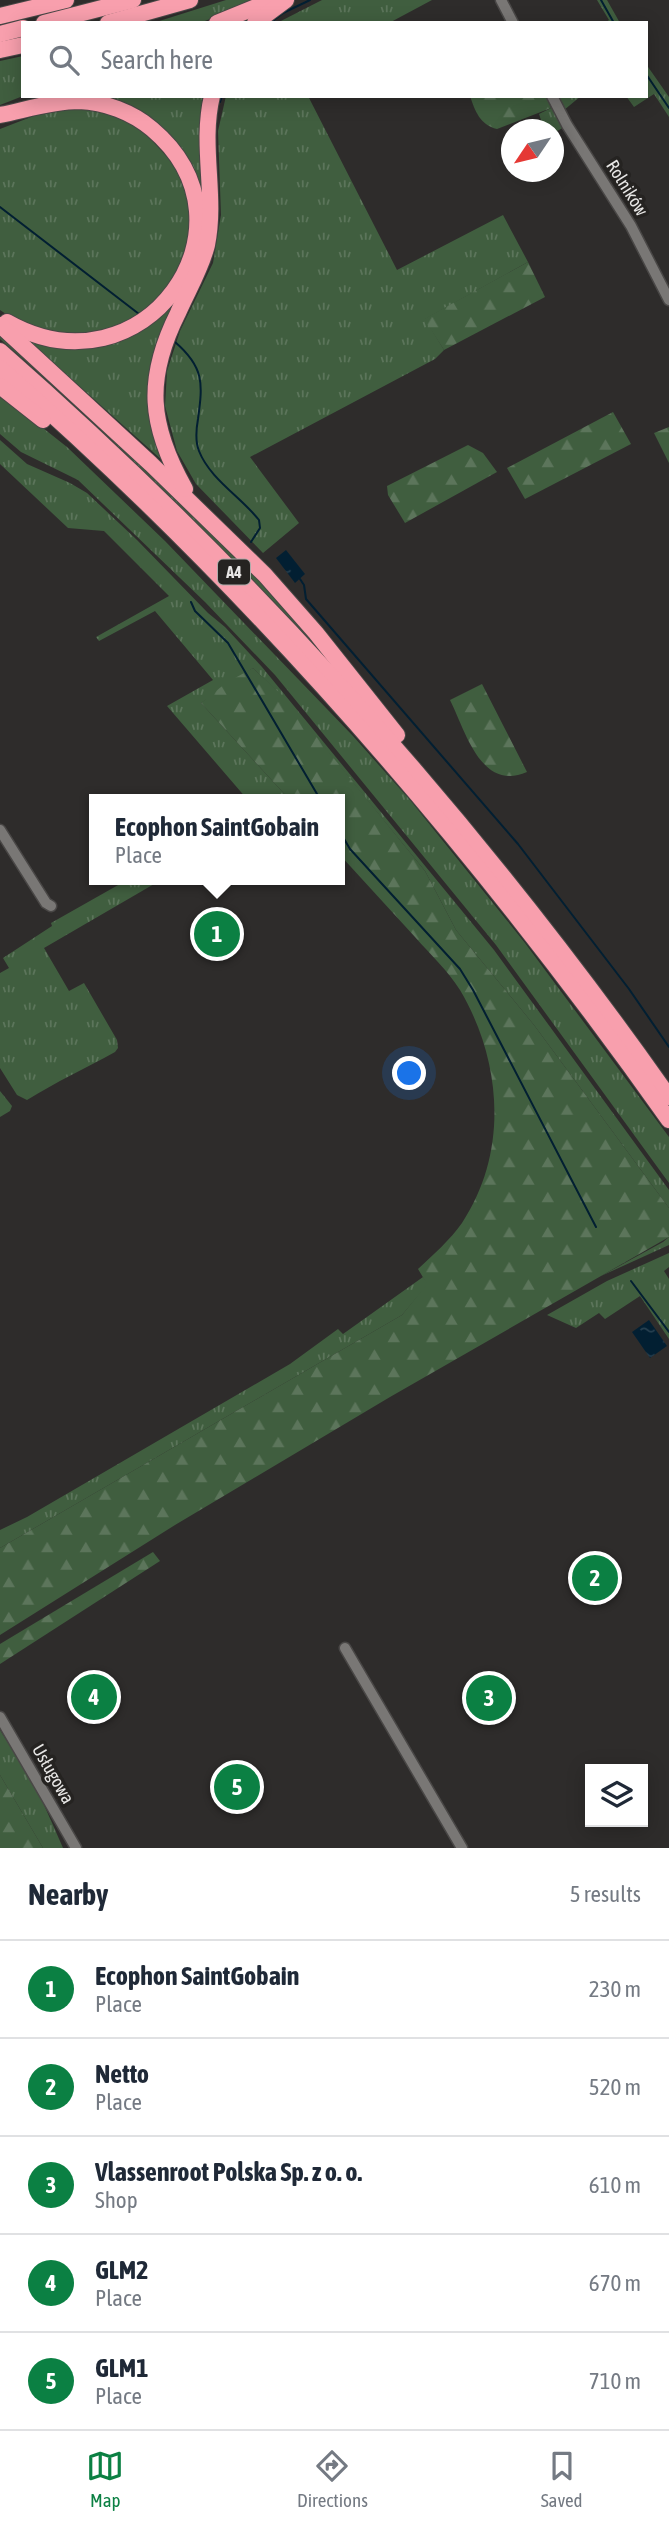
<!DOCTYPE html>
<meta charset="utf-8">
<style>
:root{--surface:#fff;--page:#f2f2f3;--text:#1f2937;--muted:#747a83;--line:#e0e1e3;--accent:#0b8043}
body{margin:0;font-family:"Asap Condensed",sans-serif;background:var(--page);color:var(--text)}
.controls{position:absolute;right:21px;bottom:21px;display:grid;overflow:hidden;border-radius:0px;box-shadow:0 4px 18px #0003}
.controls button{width:63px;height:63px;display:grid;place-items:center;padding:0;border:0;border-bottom:2px solid var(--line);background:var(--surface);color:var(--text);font:35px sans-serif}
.compass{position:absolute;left:501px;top:119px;width:63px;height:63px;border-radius:50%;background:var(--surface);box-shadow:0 4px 18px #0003;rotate:235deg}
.you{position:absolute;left:410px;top:1074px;width:24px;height:24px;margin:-18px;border:5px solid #fff;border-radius:50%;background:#1a73e8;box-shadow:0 0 0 10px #1a73e833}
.badge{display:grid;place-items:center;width:46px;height:46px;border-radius:50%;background:var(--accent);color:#fff;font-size:23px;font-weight:700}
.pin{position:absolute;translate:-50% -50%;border:4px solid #fff;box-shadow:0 2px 7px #0006}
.popup{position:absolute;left:89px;top:794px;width:256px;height:91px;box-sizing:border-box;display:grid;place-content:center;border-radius:0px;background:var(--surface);filter:drop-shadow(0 2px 5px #0005);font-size:23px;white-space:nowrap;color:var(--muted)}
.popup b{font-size:26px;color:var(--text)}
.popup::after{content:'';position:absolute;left:50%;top:100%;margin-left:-14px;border:14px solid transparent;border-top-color:var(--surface)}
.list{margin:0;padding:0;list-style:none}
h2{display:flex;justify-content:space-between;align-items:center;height:91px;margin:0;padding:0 28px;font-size:30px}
h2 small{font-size:23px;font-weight:400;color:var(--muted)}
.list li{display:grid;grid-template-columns:46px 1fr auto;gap:21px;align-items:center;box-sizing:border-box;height:98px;padding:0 28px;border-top:2px solid var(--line)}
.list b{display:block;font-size:26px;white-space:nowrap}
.list p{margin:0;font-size:23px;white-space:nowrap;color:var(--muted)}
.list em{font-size:23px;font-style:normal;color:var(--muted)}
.icon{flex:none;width:38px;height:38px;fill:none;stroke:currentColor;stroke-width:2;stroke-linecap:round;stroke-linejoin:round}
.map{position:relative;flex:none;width:669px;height:1848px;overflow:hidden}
.search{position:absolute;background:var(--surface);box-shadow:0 4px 18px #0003;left:21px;right:21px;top:21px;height:77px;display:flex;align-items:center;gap:18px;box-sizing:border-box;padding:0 24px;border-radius:0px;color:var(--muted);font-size:26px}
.sheet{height:581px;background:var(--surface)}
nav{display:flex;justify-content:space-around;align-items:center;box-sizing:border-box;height:98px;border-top:2px solid var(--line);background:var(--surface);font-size:19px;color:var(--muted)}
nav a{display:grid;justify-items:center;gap:4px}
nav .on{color:var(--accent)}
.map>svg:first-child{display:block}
</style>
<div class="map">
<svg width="669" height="1848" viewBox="0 0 669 1848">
<defs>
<pattern id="grass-tufts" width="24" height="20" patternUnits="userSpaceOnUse" patternTransform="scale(1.75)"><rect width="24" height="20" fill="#405e3f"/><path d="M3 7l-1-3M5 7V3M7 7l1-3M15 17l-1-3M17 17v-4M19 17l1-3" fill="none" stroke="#5c755b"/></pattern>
<pattern id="forest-firs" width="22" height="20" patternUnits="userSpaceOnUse" patternTransform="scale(1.75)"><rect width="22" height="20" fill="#405e3f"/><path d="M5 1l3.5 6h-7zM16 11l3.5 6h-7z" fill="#5c755b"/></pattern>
<pattern id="water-ripples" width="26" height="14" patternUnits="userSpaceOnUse" patternTransform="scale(1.75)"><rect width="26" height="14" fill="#021f32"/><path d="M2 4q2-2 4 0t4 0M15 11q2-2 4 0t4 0" fill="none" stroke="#274050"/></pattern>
</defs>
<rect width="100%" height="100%" fill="#2e2c2b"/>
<g fill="url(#grass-tufts)">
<path d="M 226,0 L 256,0 L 200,23 L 153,23 Z"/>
<path d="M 322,0 L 432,0 L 389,23 L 277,23 Z"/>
<path d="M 597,0 L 607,0 L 620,23 L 605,23 L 609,20 Z"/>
<path d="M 23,56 L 23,96 L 0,105 L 0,61 Z"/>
<path d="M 646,64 L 669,97 L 669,117 L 654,94 L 634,107 L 626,96 L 646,96 Z"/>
<path d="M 64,96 L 205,96 L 205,207 L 201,243 L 164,329 L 163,461 L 30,342 L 31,339 L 64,348 L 92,347 L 118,340 L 145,327 L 200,232 L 166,137 Z"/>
<path d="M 226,96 L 308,96 L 397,270 L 503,215 L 528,262 L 425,319 L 444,350 L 435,359 L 250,457 L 299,523 L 263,553 L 196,484 L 177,451 L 165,406 L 167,371 L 180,331 L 213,263 L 221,215 L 218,131 Z"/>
<path d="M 555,96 L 581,96 L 558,115 L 564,127 L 554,133 L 554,130 L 544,129 L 539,114 L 559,104 Z"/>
<path d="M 90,107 L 136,123 L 180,171 L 191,210 L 189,245 L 166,296 L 116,330 L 62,337 L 6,314 L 0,310 L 0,129 L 44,112 Z"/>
<path d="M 0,331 L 120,439 L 275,593 L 346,681 C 237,561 122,445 0,339 Z"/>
<path d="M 0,394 L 67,447 L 165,541 L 353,736 L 410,800 L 525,943 L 669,1137 L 669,1183 L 496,945 L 275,675 L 205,602 L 78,480 L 21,452 L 0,434 Z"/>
<path d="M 0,440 L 27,464 L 70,483 L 87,493 L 137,540 L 208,613 L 225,627 L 262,667 L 494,950 L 669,1190 L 669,1208 L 534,1025 L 456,930 L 425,871 L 284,698 L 253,668 L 201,703 L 289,799 L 247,799 L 167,706 L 213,680 L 155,611 L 99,641 L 96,637 L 169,596 L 104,531 L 68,528 L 0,464 Z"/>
<path d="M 127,880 L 161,880 L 44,948 L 69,991 L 84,983 L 117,1040 L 118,1048 L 115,1052 C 86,1068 56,1082 27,1100 L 17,1095 L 0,1068 L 0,973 L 9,968 L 3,958 L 52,926 L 51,923 Z"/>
<path d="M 0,1091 L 12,1106 L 10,1111 L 0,1117 Z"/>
<path d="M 669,1237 L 669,1245 L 601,1276 L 663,1242 Z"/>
<path d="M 669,1253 L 669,1267 L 664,1271 L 669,1279 L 669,1339 L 640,1296 L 605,1319 L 599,1313 L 576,1328 L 547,1315 L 607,1281 Z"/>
<path d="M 423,1277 L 428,1284 L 402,1315 L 0,1548 L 0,1530 L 27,1517 L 290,1364 L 338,1329 L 343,1334 Z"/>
<path d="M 0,1730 L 38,1791 L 63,1848 L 43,1848 L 0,1775 Z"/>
</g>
<g fill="url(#forest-firs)">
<path d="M 470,96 L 546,96 L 551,108 L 497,129 C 480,125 475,111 470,96 Z"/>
<path d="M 528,262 L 545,297 L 444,350 L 424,319 Z"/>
<path d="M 613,412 L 631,444 L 525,499 L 507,468 Z"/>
<path d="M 669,427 L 669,463 L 654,433 Z"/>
<path d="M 468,445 L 483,453 L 497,472 L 405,523 L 388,495 L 387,486 Z"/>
<path d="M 253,668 L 285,698 L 425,871 L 456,930 L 534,1025 L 669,1208 L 669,1237 L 390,1397 L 175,1525 L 0,1635 L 0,1548 L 402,1315 L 427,1284 L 418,1269 C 433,1255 450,1240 462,1223 C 509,1152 502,1061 460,990 C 448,971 430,954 415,937 C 390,910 365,882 340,855 L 340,799 L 289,799 L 201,703 L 226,683 Z"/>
<path d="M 482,684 L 527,772 C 481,792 466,732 450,700 Z"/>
<path d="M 153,1552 L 160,1561 L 0,1664 L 0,1644 Z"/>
<path d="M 0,1775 L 43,1848 L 0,1848 Z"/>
</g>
<g fill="url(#water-ripples)">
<path d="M 286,550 L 305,574 L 295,583 L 276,558 Z"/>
<path d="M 649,1320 L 667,1346 L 650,1358 L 632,1332 Z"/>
</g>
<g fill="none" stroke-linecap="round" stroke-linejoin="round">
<g stroke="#021f32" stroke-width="2">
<path d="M 601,0 L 614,23"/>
<path d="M 270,23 L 283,13 L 310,0"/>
<path d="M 646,74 L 669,108"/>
<path d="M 220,102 L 222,96"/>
<path d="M 0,207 L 139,314"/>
<path d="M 175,342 C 204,367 203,383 198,419 C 196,430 195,441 199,451 C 210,479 241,497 259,520 L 260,528 L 251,542"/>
<path d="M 300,579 L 304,585 L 306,599 L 518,844 L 629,989 L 669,1047"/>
<path d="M 191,602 L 195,611 L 228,643 L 320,799"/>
<path d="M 340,832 L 350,849 L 460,969 L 473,990 L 596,1227"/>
<path d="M 631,1281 L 669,1332"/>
</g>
<defs>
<g id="minor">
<path d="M 501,0 L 513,23"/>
<path d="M 552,96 L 567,125 L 631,226 L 669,300"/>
<path d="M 0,830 L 46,903 L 51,906"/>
<path d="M 345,1648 L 462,1848"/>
<path d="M 0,1717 L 76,1848"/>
</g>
<g id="highway">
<path d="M 0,16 L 66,0"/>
<path d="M 44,23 L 133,0"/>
<path d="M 108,23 L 190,0"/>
<path d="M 217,23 L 273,0"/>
<path d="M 255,23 L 286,0"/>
<path d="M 0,34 L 23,28"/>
<path d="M 0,50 L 23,45"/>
<path d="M 0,115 C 25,110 53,101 79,101 C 105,102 132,112 152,129 C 267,226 143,399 7,322"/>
<path d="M 0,325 L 151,464 L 265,575 L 316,633 L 397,735"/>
<path d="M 0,351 C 252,572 476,823 669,1097"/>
<path d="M 0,368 C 254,590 474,845 669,1120"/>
<path d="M 0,386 L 43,420"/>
<path d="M 185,489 C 149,425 145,379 178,313 C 188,290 201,269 207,245 C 217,195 200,146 212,96"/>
</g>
</defs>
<use href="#minor" stroke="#494746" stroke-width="13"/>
<use href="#highway" stroke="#494746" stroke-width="18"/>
<use href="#minor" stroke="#797775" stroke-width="10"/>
<use href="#highway" stroke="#f89fad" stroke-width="16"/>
</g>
<g text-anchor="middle" stroke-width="7" stroke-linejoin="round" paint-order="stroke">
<rect fill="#252321" stroke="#aeacab" stroke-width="2" x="218" y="559.5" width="32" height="25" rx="5"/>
<g font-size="16" font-weight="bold" fill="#e8e7e6">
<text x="234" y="578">A4</text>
</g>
<g font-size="18" fill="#e8e7e6" stroke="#252321">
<text transform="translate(627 188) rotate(58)" y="6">Rolników</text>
<text transform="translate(53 1774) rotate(60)" y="6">Usługowa</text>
</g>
</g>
</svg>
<div class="controls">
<button><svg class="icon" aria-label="layers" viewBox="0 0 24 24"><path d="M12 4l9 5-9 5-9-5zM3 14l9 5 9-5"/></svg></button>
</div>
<svg class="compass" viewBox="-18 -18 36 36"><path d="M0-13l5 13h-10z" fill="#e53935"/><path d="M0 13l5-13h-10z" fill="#747a83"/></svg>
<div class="you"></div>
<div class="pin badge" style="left:217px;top:934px">1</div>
<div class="popup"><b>Ecophon SaintGobain</b>Place</div>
<div class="pin badge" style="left:595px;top:1578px">2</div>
<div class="pin badge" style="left:489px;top:1698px">3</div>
<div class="pin badge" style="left:94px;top:1697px">4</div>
<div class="pin badge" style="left:237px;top:1787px">5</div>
<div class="search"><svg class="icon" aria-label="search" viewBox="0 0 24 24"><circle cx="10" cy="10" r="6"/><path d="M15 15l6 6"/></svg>Search here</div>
</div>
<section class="sheet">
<h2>Nearby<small>5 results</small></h2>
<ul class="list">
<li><span class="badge">1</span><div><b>Ecophon SaintGobain</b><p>Place</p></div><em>230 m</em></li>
<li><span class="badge">2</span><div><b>Netto</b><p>Place</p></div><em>520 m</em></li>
<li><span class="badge">3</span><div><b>Vlassenroot Polska Sp. z o. o.</b><p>Shop</p></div><em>610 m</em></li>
<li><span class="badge">4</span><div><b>GLM2</b><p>Place</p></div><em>670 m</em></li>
<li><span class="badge">5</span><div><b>GLM1</b><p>Place</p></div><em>710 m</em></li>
</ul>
</section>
<nav>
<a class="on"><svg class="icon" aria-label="map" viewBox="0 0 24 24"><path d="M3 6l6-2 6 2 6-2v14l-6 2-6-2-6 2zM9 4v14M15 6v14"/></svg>Map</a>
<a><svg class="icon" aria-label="directions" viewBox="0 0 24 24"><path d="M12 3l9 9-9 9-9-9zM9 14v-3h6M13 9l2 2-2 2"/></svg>Directions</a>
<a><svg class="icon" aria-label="saved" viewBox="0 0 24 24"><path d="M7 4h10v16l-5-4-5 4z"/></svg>Saved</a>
</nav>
